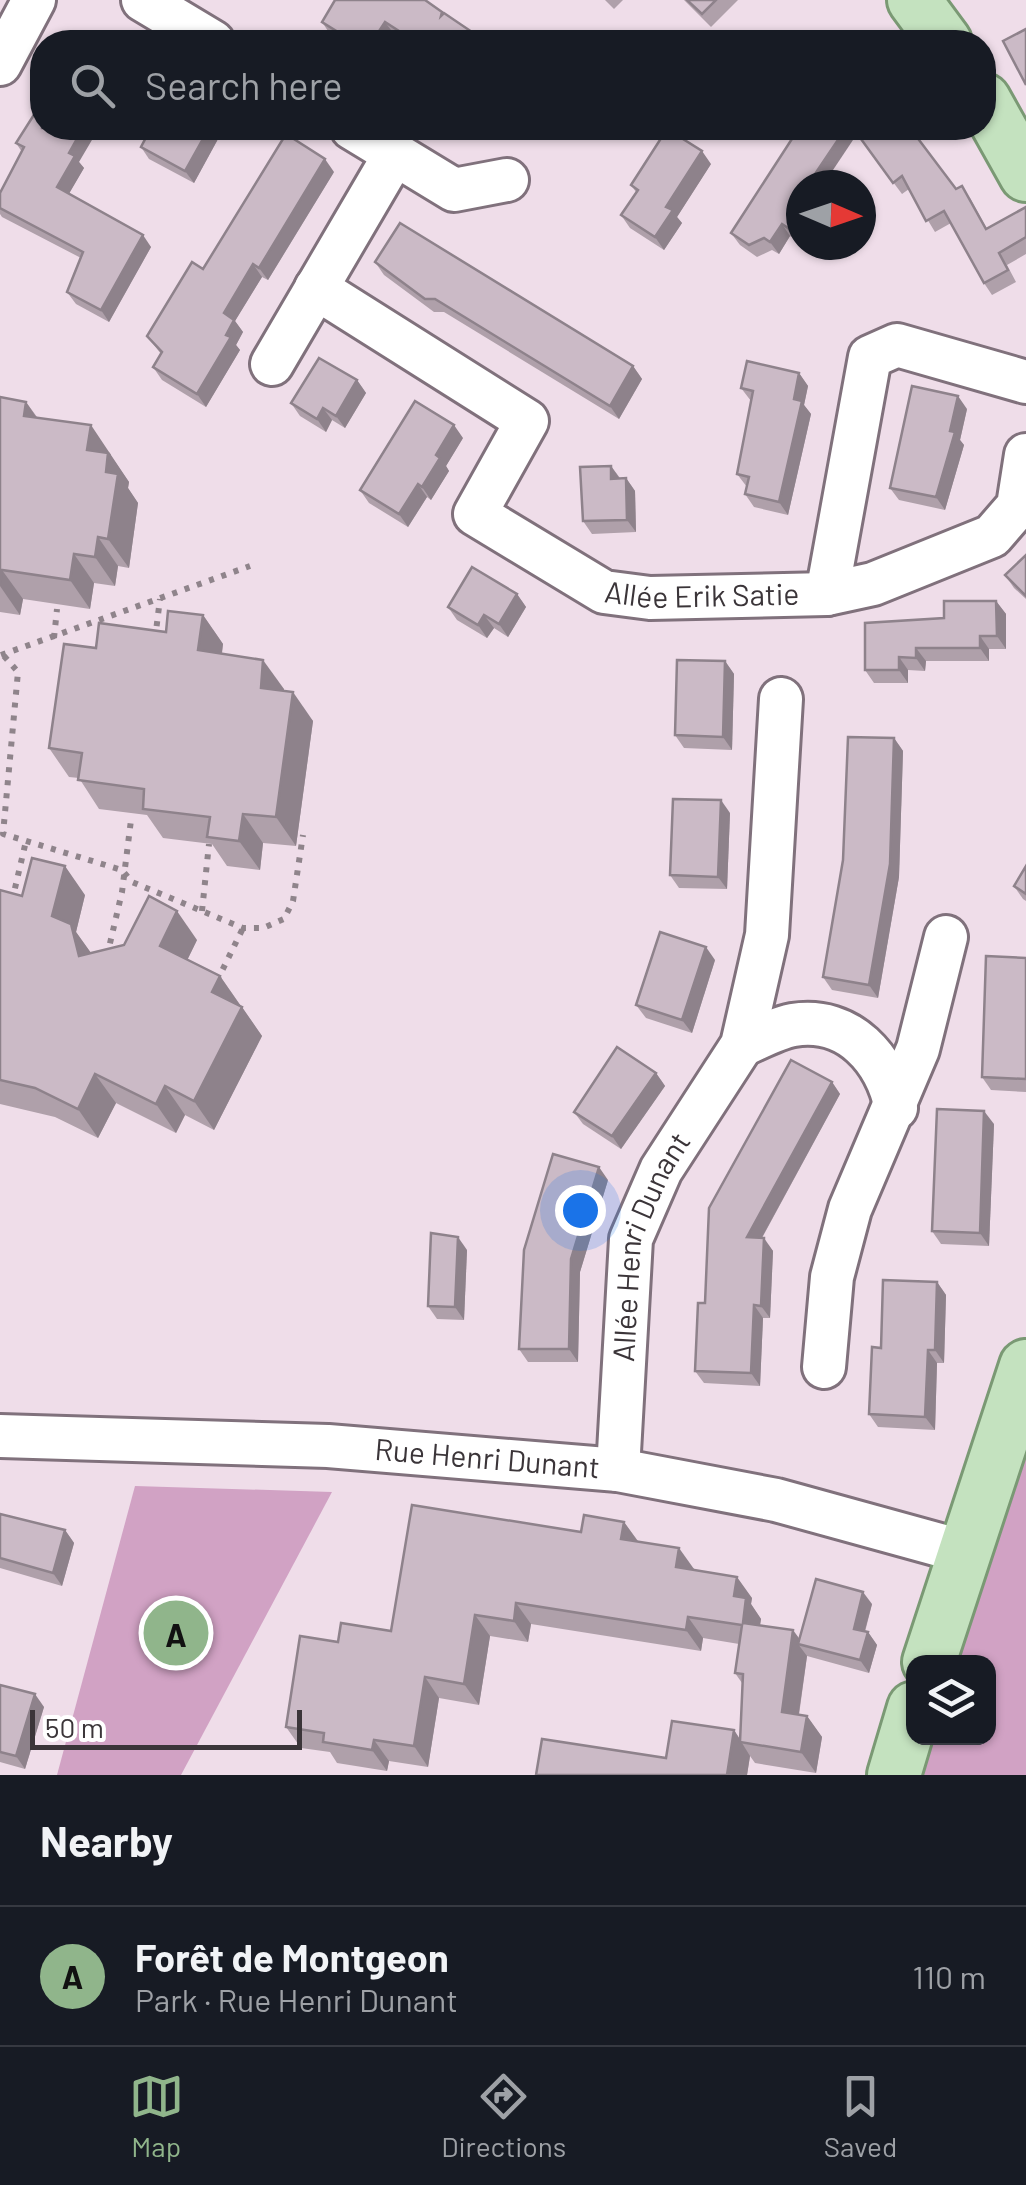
<!DOCTYPE html>
<meta charset="utf-8">
<style>
:root{--surface:#171b24;--page:#242831;--text:#f1f3f6;--muted:#9ea1a6;--line:#363941;--accent:#90b58b}
body{margin:0;font-family:Barlow,sans-serif;background:var(--page);color:var(--text)}
.controls{position:absolute;right:30px;bottom:30px;display:grid;overflow:hidden;border-radius:20px;box-shadow:0 2px 8px #0004}
.controls button{width:90px;height:90px;display:grid;place-items:center;padding:0;border:0;border-bottom:2px solid var(--line);background:var(--surface);color:var(--text);font:50px sans-serif}
.compass{position:absolute;left:786px;top:170px;width:90px;height:90px;border-radius:50%;background:var(--surface);box-shadow:0 2px 8px #0004;rotate:92deg}
.scale{position:absolute;left:30px;bottom:25px;width:272px;box-sizing:border-box;padding-left:10px;border:5px solid #3b3539;border-top:0;font-size:28px;line-height:35px;white-space:nowrap;color:#3b3539;-webkit-text-stroke:8px #fff;paint-order:stroke}
.you{position:absolute;left:580px;top:1210px;width:35px;height:35px;margin:-25px;border:8px solid #fff;border-radius:50%;background:#1a73e8;box-shadow:0 0 0 15px #1a73e833}
.badge{display:grid;place-items:center;width:65px;height:65px;border-radius:50%;background:var(--accent);color:#111;font-size:32px;font-weight:700}
.pin{position:absolute;translate:-50% -50%;border:5px solid #fff;box-shadow:0 2px 10px #0006}
.list{margin:0;padding:0;list-style:none}
h2{display:flex;justify-content:space-between;align-items:center;height:130px;margin:0;padding:0 40px;font-size:42px}
h2 small{font-size:32px;font-weight:400;color:var(--muted)}
.list li{display:grid;grid-template-columns:65px 1fr auto;gap:30px;align-items:center;box-sizing:border-box;height:140px;padding:0 40px;border-top:2px solid var(--line)}
.list b{display:block;font-size:38px;white-space:nowrap}
.list p{margin:0;font-size:32px;white-space:nowrap;color:var(--muted)}
.list em{font-size:32px;font-style:normal;color:var(--muted)}
.icon{flex:none;width:55px;height:55px;fill:none;stroke:currentColor;stroke-width:2;stroke-linecap:round;stroke-linejoin:round}
.map{position:relative;flex:none;width:1026px;height:1775px;overflow:hidden}
.search{position:absolute;background:var(--surface);box-shadow:0 2px 8px #0004;left:30px;right:30px;top:30px;height:110px;display:flex;align-items:center;gap:25px;box-sizing:border-box;padding:0 35px;border-radius:40px;color:var(--muted);font-size:38px}
.sheet{height:270px;background:var(--surface)}
nav{display:flex;justify-content:space-around;align-items:center;box-sizing:border-box;height:140px;border-top:2px solid var(--line);background:var(--surface);font-size:28px;color:var(--muted)}
nav a{display:grid;justify-items:center;gap:5px}
nav .on{color:var(--accent)}
.map>svg:first-child{display:block}
</style>
<div class="map">
<svg width="1026" height="1775" viewBox="0 0 1026 1775">
<rect width="100%" height="100%" fill="#efdde9"/>
<g fill="#d1a2c4">
<path d="M 1026,1455 L 1026,1775 L 921,1775 L 933,1738 L 988,1738 L 988,1662 L 958,1662 Z"/>
<path d="M 135,1486 L 332,1492 L 181,1775 L 57,1775 Z"/>
</g>
<g fill="none" stroke-linecap="round" stroke-linejoin="round">
<defs>
<g id="minor">
<path d="M 143,0 L 213,42"/>
<path d="M 0,64 L 34,0"/>
<path d="M 352,128 L 454,190 L 507,180"/>
<path id="s1" d="M 316,288 L 527,421 L 475,514 L 604,592 L 650,598 L 827,594 L 873,584 L 992,536 L 1018,506 L 1026,455"/>
<path d="M 272,364 L 395,154"/>
<path d="M 827,594 L 870,357 L 897,345 L 1026,382"/>
<path d="M 742,1045 C 759,1038 776,1028 793,1025 C 850,1016 886,1060 896,1108"/>
<path d="M 824,1367 L 832,1277 L 850,1209 L 918,1049 L 946,937"/>
<path id="s2" d="M 0,1436 L 328,1446 L 618,1470 L 776,1500 L 965,1552"/>
<path id="s3" d="M 618,1470 L 631,1239 L 661,1170 L 742,1045 L 767,935 L 781,699"/>
</g>
<g id="major">
<path d="M 914,0 L 945,42"/>
<path d="M 984,100 L 1026,175"/>
<path d="M 929,1662 L 1026,1366"/>
<path d="M 894,1775 L 914,1708"/>
</g>
</defs>
<use href="#minor" stroke="#80717c" stroke-width="48"/>
<use href="#major" stroke="#7a9974" stroke-width="58"/>
<g stroke="#8f848b" stroke-width="6" stroke-dasharray="5 8" stroke-linecap="butt">
<path d="M 54,638 L 57,609"/>
<path d="M 155,639 L 160,599"/>
<path d="M 1,655 L 250,566"/>
<path d="M 4,656 L 18,672 L 3,834 L 122,870 L 132,882 L 243,928 L 263,928 L 284,919 L 293,901 L 303,835"/>
<path d="M 12,901 L 26,841"/>
<path d="M 202,911 L 209,844"/>
<path d="M 107,956 L 122,892 L 131,820"/>
<path d="M 217,981 L 243,928"/>
</g>
<use href="#minor" stroke="#fff" stroke-width="42"/>
<use href="#major" stroke="#c4e2bf" stroke-width="52"/>
</g>
<g fill="#afa0aa">
<path d="M 605,0 L 623,0 L 614,9 Z"/>
<path d="M 684,0 L 738,0 L 711,27 Z"/>
<path d="M 444,14 L 480,42 L 406,42 L 394,34 L 388,42 L 344,42 L 330,34 L 322,22 Z"/>
<path d="M 224,128 L 194,183 L 149,159 L 141,147 Z"/>
<path d="M 799,128 L 910,128 L 956,189 L 970,198 L 987,229 L 1026,207 L 1026,254 L 1007,265 L 1016,282 L 992,295 L 984,283 L 951,223 L 935,232 L 909,189 L 902,194 L 857,134 L 801,185 L 800,242 L 790,236 L 779,254 L 772,250 L 757,257 L 740,245 L 731,233 Z"/>
<path d="M 16,143 L 79,162 L 84,168 L 69,193 L 151,247 L 109,322 L 76,304 L 67,292 L 81,258 L 2,217 L 0,214 L 0,193 L 22,152 Z"/>
<path d="M 711,164 L 677,217 L 682,223 L 664,250 L 630,228 L 621,215 L 636,192 L 631,185 Z"/>
<path d="M 334,172 L 268,280 L 262,277 L 235,321 L 243,332 L 236,345 L 240,350 L 206,407 L 162,380 L 153,367 L 161,354 L 147,336 L 203,269 Z"/>
<path d="M 375,262 L 633,366 L 642,379 L 619,419 L 444,312 L 434,312 L 384,275 Z"/>
<path d="M 799,373 L 808,386 L 804,405 L 811,414 L 788,515 L 754,507 L 745,494 L 747,487 L 737,474 L 751,401 L 741,388 Z"/>
<path d="M 357,380 L 366,393 L 345,428 L 332,420 L 326,432 L 300,416 L 291,403 Z"/>
<path d="M 0,398 L 26,402 L 37,417 L 111,454 L 111,456 L 129,482 L 128,488 L 138,503 L 129,568 L 118,566 L 115,586 L 94,583 L 90,609 L 23,599 L 20,615 L 0,612 Z"/>
<path d="M 967,409 L 960,440 L 964,445 L 945,510 L 899,500 L 890,488 Z"/>
<path d="M 463,438 L 446,466 L 449,471 L 431,500 L 427,497 L 408,527 L 369,503 L 360,490 Z"/>
<path d="M 611,466 L 620,478 L 626,478 L 635,491 L 636,532 L 592,534 L 583,521 Z"/>
<path d="M 1026,555 L 1026,599 L 1014,588 L 1005,575 Z"/>
<path d="M 517,594 L 526,607 L 508,637 L 494,628 L 487,638 L 457,620 L 448,607 Z"/>
<path d="M 996,601 L 1006,614 L 1006,649 L 989,649 L 989,661 L 926,661 L 925,671 L 908,670 L 908,683 L 874,683 L 865,670 L 944,618 Z"/>
<path d="M 203,615 L 223,644 L 222,654 L 284,689 L 283,691 L 313,721 L 296,846 L 263,843 L 260,870 L 227,866 L 212,844 L 163,838 L 147,815 L 99,809 L 79,778 L 69,777 L 49,748 L 166,632 Z"/>
<path d="M 725,661 L 734,674 L 732,750 L 684,748 L 675,735 Z"/>
<path d="M 894,738 L 903,751 L 899,877 L 878,998 L 832,990 L 823,977 Z"/>
<path d="M 730,813 L 727,889 L 679,888 L 670,875 Z"/>
<path d="M 1026,866 L 1026,901 L 1023,899 L 1014,886 Z"/>
<path d="M 0,890 L 22,896 L 85,895 L 76,932 L 91,953 L 197,940 L 187,960 L 220,976 L 262,1036 L 214,1130 L 185,1115 L 176,1133 L 116,1103 L 98,1138 L 55,1117 L 0,1104 Z"/>
<path d="M 1026,958 L 1026,1092 L 991,1090 L 982,1077 Z"/>
<path d="M 715,960 L 692,1033 L 646,1018 L 636,1005 Z"/>
<path d="M 656,1073 L 665,1086 L 621,1149 L 583,1124 L 574,1112 Z"/>
<path d="M 832,1082 L 840,1094 L 762,1238 L 773,1251 L 770,1318 L 763,1318 L 760,1386 L 704,1383 L 695,1371 L 705,1303 Z"/>
<path d="M 994,1124 L 989,1246 L 941,1244 L 932,1231 Z"/>
<path d="M 608,1180 L 580,1272 L 578,1362 L 528,1362 L 519,1349 Z"/>
<path d="M 467,1250 L 464,1320 L 437,1319 L 428,1306 Z"/>
<path d="M 937,1282 L 946,1295 L 944,1363 L 937,1363 L 935,1430 L 878,1427 L 869,1414 L 881,1348 Z"/>
<path d="M 0,1514 L 65,1530 L 74,1543 L 62,1586 L 0,1568 Z"/>
<path d="M 624,1522 L 638,1541 L 752,1598 L 751,1604 L 761,1619 L 760,1625 L 799,1639 L 872,1604 L 865,1632 L 868,1632 L 877,1645 L 869,1673 L 807,1656 L 799,1715 L 807,1716 L 822,1737 L 816,1773 L 755,1763 L 750,1756 L 747,1775 L 536,1775 L 666,1758 L 734,1730 L 740,1739 L 742,1683 L 735,1673 L 739,1644 L 703,1638 L 701,1651 L 531,1624 L 528,1642 L 490,1636 L 479,1705 L 439,1698 L 428,1767 L 389,1761 L 387,1771 L 337,1763 L 330,1752 L 301,1748 L 286,1727 L 338,1642 L 391,1631 L 581,1532 Z"/>
<path d="M 0,1685 L 44,1707 L 25,1769 L 0,1762 Z"/>
</g>
<g fill="#8e828b">
<path d="M 385,22 L 394,34 L 388,42 L 372,42 Z"/>
<path d="M 472,32 L 480,42 L 465,42 Z"/>
<path d="M 83,128 L 99,128 L 79,162 L 84,168 L 66,199 L 57,187 L 69,153 Z"/>
<path d="M 209,128 L 224,128 L 194,183 L 185,171 Z"/>
<path d="M 846,128 L 853,128 L 857,134 L 823,185 L 814,185 L 811,180 Z"/>
<path d="M 702,151 L 711,164 L 677,217 L 682,223 L 664,250 L 655,237 L 666,207 Z"/>
<path d="M 325,159 L 334,172 L 268,280 L 259,268 Z"/>
<path d="M 801,216 L 801,240 L 800,242 L 791,230 Z"/>
<path d="M 782,224 L 790,236 L 779,254 L 770,242 Z"/>
<path d="M 143,235 L 151,247 L 109,322 L 101,310 Z"/>
<path d="M 253,264 L 262,277 L 235,321 L 243,332 L 236,345 L 240,350 L 206,407 L 197,394 L 226,335 L 224,313 Z"/>
<path d="M 633,366 L 642,379 L 619,419 L 610,406 Z"/>
<path d="M 799,373 L 808,386 L 804,405 L 811,414 L 788,515 L 779,502 L 794,399 Z"/>
<path d="M 357,380 L 366,393 L 345,428 L 336,416 Z"/>
<path d="M 958,396 L 967,409 L 960,440 L 964,445 L 945,510 L 936,497 Z"/>
<path d="M 26,402 L 46,431 L 24,416 Z"/>
<path d="M 323,408 L 332,420 L 326,432 L 317,419 Z"/>
<path d="M 91,425 L 129,482 L 128,488 L 138,503 L 129,568 L 108,539 L 87,450 Z"/>
<path d="M 454,425 L 463,438 L 446,466 L 449,471 L 431,500 L 422,487 L 436,455 Z"/>
<path d="M 611,466 L 620,479 L 611,479 Z"/>
<path d="M 626,478 L 635,491 L 636,532 L 627,520 Z"/>
<path d="M 418,484 L 427,497 L 408,527 L 399,514 Z"/>
<path d="M 98,537 L 118,566 L 115,586 L 95,557 Z"/>
<path d="M 74,554 L 94,583 L 90,609 L 70,580 Z"/>
<path d="M 2,570 L 23,599 L 20,615 L 0,586 Z"/>
<path d="M 517,594 L 526,607 L 508,637 L 499,624 Z"/>
<path d="M 996,601 L 1006,614 L 1006,649 L 997,636 Z"/>
<path d="M 203,615 L 223,644 L 218,679 L 198,650 Z"/>
<path d="M 484,615 L 494,628 L 487,638 L 478,625 Z"/>
<path d="M 980,636 L 989,649 L 989,661 L 980,648 Z"/>
<path d="M 916,648 L 926,661 L 925,671 L 916,658 Z"/>
<path d="M 899,657 L 908,670 L 908,683 L 899,670 Z"/>
<path d="M 263,660 L 284,689 L 281,717 L 261,688 Z"/>
<path d="M 725,661 L 734,674 L 732,750 L 723,737 Z"/>
<path d="M 293,692 L 313,721 L 296,846 L 276,817 Z"/>
<path d="M 894,738 L 903,751 L 899,877 L 878,998 L 869,985 Z"/>
<path d="M 721,800 L 730,813 L 727,889 L 718,877 Z"/>
<path d="M 243,814 L 263,843 L 260,870 L 239,841 Z"/>
<path d="M 65,866 L 85,895 L 76,932 L 91,953 L 99,985 L 52,916 Z"/>
<path d="M 177,911 L 197,940 L 180,975 L 160,946 Z"/>
<path d="M 706,947 L 715,960 L 692,1033 L 682,1020 Z"/>
<path d="M 220,976 L 240,1005 L 232,1020 L 212,992 Z"/>
<path d="M 242,1007 L 262,1036 L 214,1130 L 194,1101 Z"/>
<path d="M 656,1073 L 665,1086 L 621,1149 L 612,1136 Z"/>
<path d="M 95,1074 L 116,1103 L 98,1138 L 78,1109 Z"/>
<path d="M 832,1082 L 840,1094 L 755,1250 L 747,1237 Z"/>
<path d="M 165,1086 L 185,1115 L 176,1133 L 156,1104 Z"/>
<path d="M 984,1111 L 994,1124 L 989,1246 L 980,1233 Z"/>
<path d="M 599,1167 L 608,1180 L 580,1272 L 578,1362 L 569,1349 L 571,1259 Z"/>
<path d="M 458,1237 L 467,1250 L 464,1320 L 455,1307 Z"/>
<path d="M 764,1238 L 773,1251 L 770,1318 L 761,1306 Z"/>
<path d="M 937,1282 L 946,1295 L 944,1363 L 935,1350 Z"/>
<path d="M 754,1305 L 763,1318 L 760,1386 L 751,1373 Z"/>
<path d="M 928,1350 L 937,1363 L 935,1430 L 925,1417 Z"/>
<path d="M 624,1522 L 639,1543 L 621,1539 Z"/>
<path d="M 65,1530 L 74,1543 L 62,1586 L 53,1573 Z"/>
<path d="M 679,1548 L 694,1569 L 691,1588 L 676,1567 Z"/>
<path d="M 737,1577 L 752,1598 L 751,1604 L 761,1619 L 757,1644 L 743,1623 L 734,1596 Z"/>
<path d="M 863,1592 L 872,1604 L 862,1641 L 854,1629 Z"/>
<path d="M 516,1603 L 531,1624 L 528,1642 L 514,1621 Z"/>
<path d="M 475,1615 L 490,1636 L 479,1705 L 464,1684 Z"/>
<path d="M 688,1617 L 703,1638 L 701,1651 L 686,1630 Z"/>
<path d="M 793,1630 L 804,1645 L 798,1644 L 807,1656 L 796,1733 L 782,1712 Z"/>
<path d="M 868,1632 L 877,1645 L 869,1673 L 860,1660 Z"/>
<path d="M 425,1677 L 439,1698 L 428,1767 L 414,1746 Z"/>
<path d="M 35,1694 L 44,1707 L 25,1769 L 16,1756 Z"/>
<path d="M 807,1716 L 822,1737 L 816,1773 L 801,1752 Z"/>
<path d="M 734,1730 L 750,1756 L 747,1775 L 727,1775 Z"/>
<path d="M 374,1740 L 389,1761 L 387,1771 L 372,1750 Z"/>
</g>
<g fill="#cbbac6" stroke="#8e828b" stroke-width="2.5">
<path d="M 335,0 L 425,0 L 442,12 L 441,16 L 444,13 L 472,32 L 465,42 L 416,42 L 385,22 L 372,42 L 354,42 L 322,22 Z"/>
<path d="M 687,0 L 716,0 L 702,14 Z"/>
<path d="M 1026,29 L 1026,85 L 1003,41 Z"/>
<path d="M 554,35 L 568,42 L 550,42 Z"/>
<path d="M 42,102 L 42,128 L 83,128 L 69,153 L 75,156 L 57,187 L 143,235 L 101,310 L 67,292 L 83,252 L 0,208 L 0,193 L 24,147 L 16,143 Z"/>
<path d="M 151,128 L 209,128 L 185,171 L 141,147 Z"/>
<path d="M 799,128 L 846,128 L 811,180 L 818,185 L 801,185 L 801,216 L 791,230 L 782,224 L 770,242 L 764,238 L 749,245 L 731,233 Z"/>
<path d="M 853,128 L 910,128 L 956,189 L 962,186 L 986,229 L 1026,207 L 1026,237 L 999,253 L 1008,270 L 984,283 L 944,211 L 926,221 L 902,176 L 893,183 Z"/>
<path d="M 667,129 L 702,151 L 666,207 L 673,210 L 655,237 L 621,215 L 638,190 L 631,185 Z"/>
<path d="M 286,134 L 325,159 L 259,268 L 253,264 L 224,313 L 234,320 L 226,335 L 231,337 L 197,394 L 153,367 L 162,352 L 147,336 L 192,262 L 203,269 Z"/>
<path d="M 400,223 L 633,366 L 610,406 L 435,299 L 425,299 L 375,262 Z"/>
<path d="M 319,358 L 357,380 L 336,416 L 323,408 L 317,419 L 291,403 Z"/>
<path d="M 747,361 L 799,373 L 794,399 L 802,401 L 779,502 L 745,494 L 749,477 L 737,474 L 753,391 L 741,388 Z"/>
<path d="M 912,386 L 958,396 L 950,431 L 955,432 L 936,497 L 890,488 Z"/>
<path d="M 0,397 L 26,402 L 24,416 L 91,425 L 87,450 L 108,453 L 106,472 L 118,474 L 108,539 L 98,537 L 95,557 L 74,554 L 70,580 L 2,570 L 0,585 Z"/>
<path d="M 415,401 L 454,425 L 436,455 L 440,458 L 422,487 L 418,484 L 399,514 L 360,490 Z"/>
<path d="M 611,466 L 611,479 L 626,478 L 627,520 L 583,521 L 580,467 Z"/>
<path d="M 1026,555 L 1026,596 L 1005,575 Z"/>
<path d="M 472,567 L 517,594 L 499,624 L 484,615 L 478,625 L 448,607 Z"/>
<path d="M 944,601 L 996,601 L 997,636 L 980,636 L 980,648 L 916,648 L 916,658 L 899,657 L 899,670 L 865,670 L 865,623 L 944,618 Z"/>
<path d="M 168,611 L 203,615 L 198,650 L 263,660 L 261,688 L 293,692 L 276,817 L 243,814 L 239,841 L 207,837 L 210,817 L 143,809 L 144,789 L 78,780 L 82,753 L 49,748 L 64,644 L 96,648 L 99,623 L 166,632 Z"/>
<path d="M 677,660 L 725,661 L 723,737 L 675,735 Z"/>
<path d="M 848,737 L 894,738 L 890,864 L 869,985 L 823,977 L 843,860 Z"/>
<path d="M 673,799 L 721,800 L 718,877 L 670,875 Z"/>
<path d="M 32,858 L 65,866 L 52,916 L 71,924 L 79,956 L 124,945 L 149,896 L 177,911 L 160,946 L 220,976 L 212,992 L 242,1007 L 194,1101 L 165,1086 L 156,1104 L 95,1074 L 78,1109 L 35,1088 L 0,1080 L 0,890 L 22,896 Z"/>
<path d="M 1026,866 L 1026,894 L 1014,886 Z"/>
<path d="M 660,932 L 706,947 L 682,1020 L 636,1005 Z"/>
<path d="M 986,956 L 1026,958 L 1026,1079 L 982,1077 Z"/>
<path d="M 617,1047 L 656,1073 L 612,1136 L 574,1112 Z"/>
<path d="M 791,1060 L 832,1082 L 747,1237 L 764,1238 L 761,1306 L 754,1305 L 751,1373 L 695,1371 L 698,1303 L 705,1303 L 709,1208 Z"/>
<path d="M 937,1109 L 984,1111 L 980,1233 L 932,1231 Z"/>
<path d="M 553,1154 L 599,1167 L 571,1259 L 569,1349 L 519,1349 L 524,1250 Z"/>
<path d="M 431,1233 L 458,1237 L 455,1307 L 428,1306 Z"/>
<path d="M 883,1280 L 937,1282 L 935,1350 L 928,1350 L 925,1417 L 869,1414 L 872,1347 L 881,1348 Z"/>
<path d="M 412,1505 L 581,1532 L 584,1515 L 624,1522 L 621,1539 L 679,1548 L 676,1567 L 737,1577 L 734,1596 L 746,1598 L 743,1623 L 793,1630 L 782,1712 L 807,1716 L 801,1752 L 740,1742 L 743,1674 L 735,1673 L 742,1625 L 688,1617 L 686,1630 L 516,1603 L 514,1621 L 475,1615 L 464,1684 L 425,1677 L 414,1746 L 374,1740 L 372,1750 L 323,1742 L 324,1733 L 286,1727 L 300,1636 L 338,1642 L 341,1623 L 391,1631 Z"/>
<path d="M 0,1514 L 65,1530 L 53,1573 L 0,1558 Z"/>
<path d="M 816,1579 L 863,1592 L 854,1629 L 868,1632 L 860,1660 L 798,1644 Z"/>
<path d="M 0,1685 L 35,1694 L 16,1756 L 0,1752 Z"/>
<path d="M 672,1721 L 734,1730 L 727,1775 L 536,1775 L 542,1739 L 666,1758 Z"/>
</g>
<g text-anchor="middle" stroke-width="10" stroke-linejoin="round" paint-order="stroke">
<g font-size="30" fill="#3b3539" stroke="#fff">
<text dy="10" stroke="none"><textPath href="#s1" startOffset="605">Allée Erik Satie</textPath></text>
<text dy="10" stroke="none"><textPath href="#s3" startOffset="228">Allée Henri Dunant</textPath></text>
<text dy="10" stroke="none"><textPath href="#s2" startOffset="488">Rue Henri Dunant</textPath></text>
</g>
</g>
</svg>
<div class="controls">
<button><svg class="icon" aria-label="layers" viewBox="0 0 24 24"><path d="M12 4l9 5-9 5-9-5zM3 14l9 5 9-5"/></svg></button>
</div>
<svg class="compass" viewBox="-18 -18 36 36"><path d="M0-13l5 13h-10z" fill="#e53935"/><path d="M0 13l5-13h-10z" fill="#9ea1a6"/></svg>
<div class="scale">50 m</div>
<div class="you"></div>
<div class="pin badge" style="left:176px;top:1633px">A</div>
<div class="search"><svg class="icon" aria-label="search" viewBox="0 0 24 24"><circle cx="10" cy="10" r="6"/><path d="M15 15l6 6"/></svg>Search here</div>
</div>
<section class="sheet">
<h2>Nearby<small></small></h2>
<ul class="list">
<li><span class="badge">A</span><div><b>Forêt de Montgeon</b><p>Park · Rue Henri Dunant</p></div><em>110 m</em></li>
</ul>
</section>
<nav>
<a class="on"><svg class="icon" aria-label="map" viewBox="0 0 24 24"><path d="M3 6l6-2 6 2 6-2v14l-6 2-6-2-6 2zM9 4v14M15 6v14"/></svg>Map</a>
<a><svg class="icon" aria-label="directions" viewBox="0 0 24 24"><path d="M12 3l9 9-9 9-9-9zM9 14v-3h6M13 9l2 2-2 2"/></svg>Directions</a>
<a><svg class="icon" aria-label="saved" viewBox="0 0 24 24"><path d="M7 4h10v16l-5-4-5 4z"/></svg>Saved</a>
</nav>
